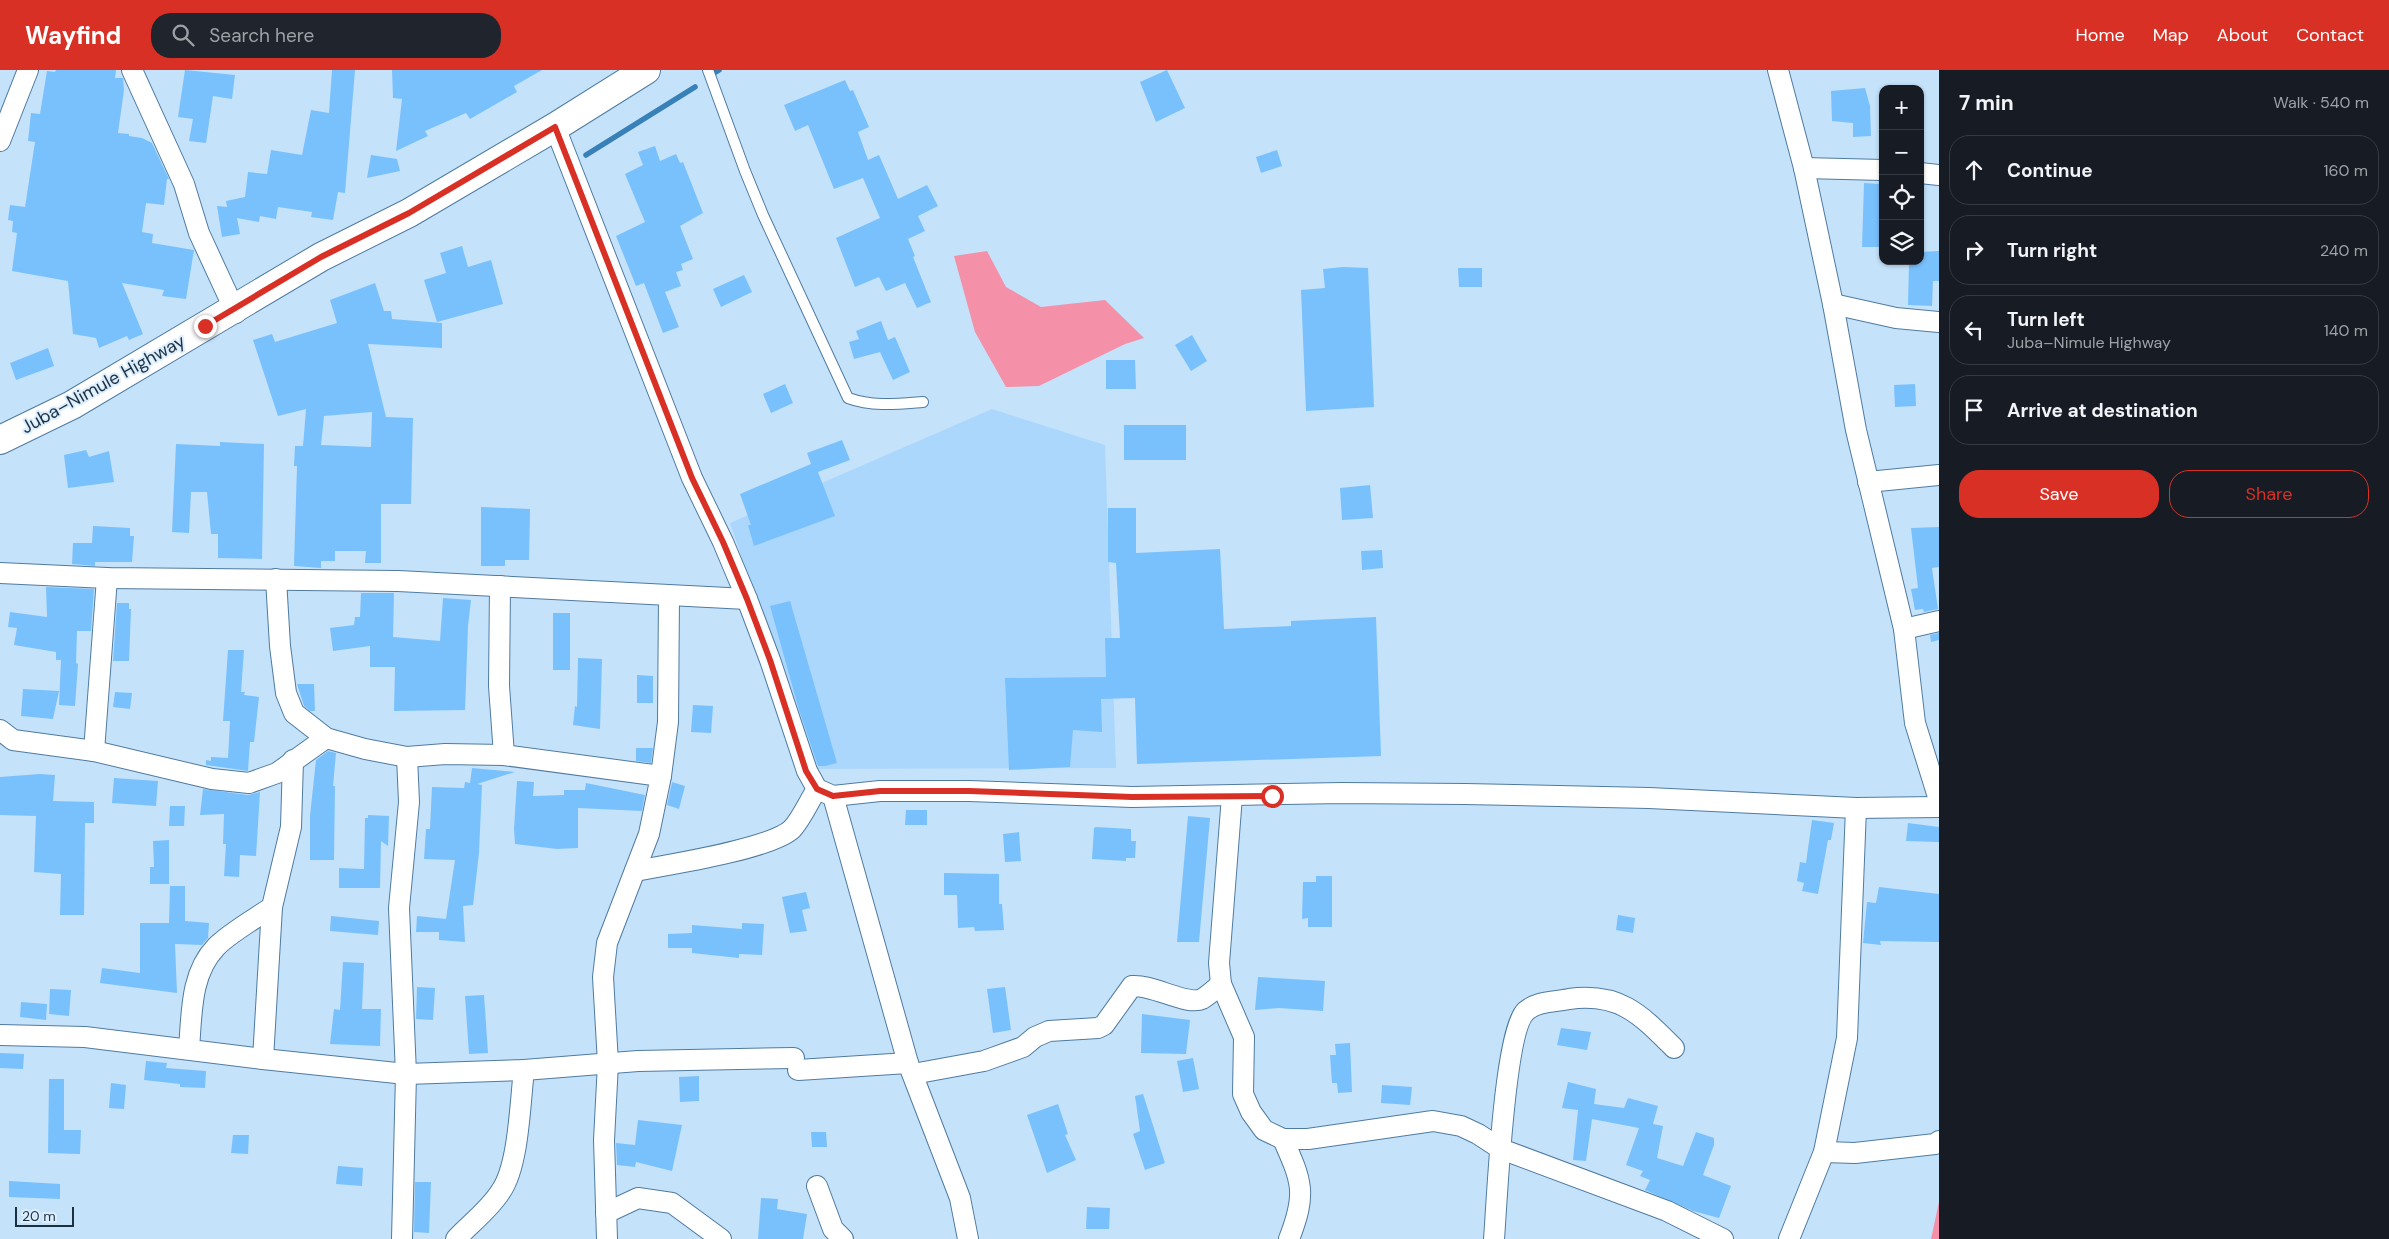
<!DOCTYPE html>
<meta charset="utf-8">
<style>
:root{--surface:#171b24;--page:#20242c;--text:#f1f3f6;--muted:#9ea1a6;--line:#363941;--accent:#d93025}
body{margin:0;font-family:"DM Sans",sans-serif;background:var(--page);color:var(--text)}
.controls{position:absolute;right:15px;top:15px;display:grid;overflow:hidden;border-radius:10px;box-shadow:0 1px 4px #0004}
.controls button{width:45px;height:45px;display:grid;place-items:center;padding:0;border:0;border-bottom:1px solid var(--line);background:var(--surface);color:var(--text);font:25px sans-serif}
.scale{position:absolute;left:15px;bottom:12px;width:59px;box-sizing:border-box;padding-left:5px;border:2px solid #1d3040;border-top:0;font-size:14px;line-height:18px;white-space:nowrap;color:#1d3040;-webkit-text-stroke:4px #dbeeff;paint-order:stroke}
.stop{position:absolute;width:15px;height:15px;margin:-11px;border:4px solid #d93025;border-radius:50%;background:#fff}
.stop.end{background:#d93025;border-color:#fff;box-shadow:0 1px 5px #0008}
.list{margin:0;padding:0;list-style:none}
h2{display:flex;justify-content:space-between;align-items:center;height:65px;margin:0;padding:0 20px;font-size:21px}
h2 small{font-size:16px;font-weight:400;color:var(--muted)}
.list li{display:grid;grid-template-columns:32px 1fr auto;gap:15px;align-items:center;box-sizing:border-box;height:70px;margin:0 10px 10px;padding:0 10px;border:1px solid var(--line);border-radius:20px}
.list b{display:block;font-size:19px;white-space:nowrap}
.list p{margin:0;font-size:16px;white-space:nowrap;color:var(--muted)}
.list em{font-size:16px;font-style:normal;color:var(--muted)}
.actions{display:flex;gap:10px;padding:15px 20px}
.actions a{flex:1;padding:11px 0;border:1px solid var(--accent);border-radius:20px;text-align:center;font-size:18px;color:var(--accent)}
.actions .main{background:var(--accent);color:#fff}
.icon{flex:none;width:28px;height:28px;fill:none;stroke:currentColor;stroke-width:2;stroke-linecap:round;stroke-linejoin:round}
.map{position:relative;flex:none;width:1939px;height:1169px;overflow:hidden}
header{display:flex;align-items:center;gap:30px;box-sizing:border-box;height:70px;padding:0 25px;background:var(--accent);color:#fff}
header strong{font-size:24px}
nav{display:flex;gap:28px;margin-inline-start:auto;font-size:18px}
.search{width:350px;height:45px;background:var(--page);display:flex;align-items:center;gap:12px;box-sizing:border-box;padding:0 18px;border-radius:20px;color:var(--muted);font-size:19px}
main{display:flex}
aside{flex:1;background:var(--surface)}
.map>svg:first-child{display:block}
</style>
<header>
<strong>Wayfind</strong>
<div class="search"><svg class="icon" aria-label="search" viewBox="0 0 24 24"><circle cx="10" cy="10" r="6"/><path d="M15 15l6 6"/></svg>Search here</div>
<nav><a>Home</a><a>Map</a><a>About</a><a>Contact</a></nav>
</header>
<main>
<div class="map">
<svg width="1939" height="1169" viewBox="0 0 1939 1169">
<rect width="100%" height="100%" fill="#c5e2fb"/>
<path fill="#acd7fc" d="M 992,339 L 1105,375 L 1116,698 L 813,699 L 730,453 Z"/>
<g fill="#f490a8">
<path d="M 987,181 L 1006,217 L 1041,237 L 1105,230 L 1144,268 L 1125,274 L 1039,316 L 1006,317 L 975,262 L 954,186 Z"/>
<path d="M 1939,1132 L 1939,1169 L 1931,1169 Z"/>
</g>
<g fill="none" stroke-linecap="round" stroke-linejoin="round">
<g stroke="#3880b8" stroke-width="5.5">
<path d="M 711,5 L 719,0"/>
<path d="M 586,85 L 695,17"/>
</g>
</g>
<g fill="#79c1fc" fill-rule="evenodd">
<path d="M 56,0 L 116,0 L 115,8 L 123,8 L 124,20 L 118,63 L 129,64 L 129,66 L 142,68 L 152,73 L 169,109 L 167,109 L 164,135 L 146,133 L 142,162 L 153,164 L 152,173 L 194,180 L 186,229 L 162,226 L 164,220 L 122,213 L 143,264 L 129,270 L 127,266 L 99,278 L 96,268 L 73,264 L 68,211 L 12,201 L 17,163 L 12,162 L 13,151 L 8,150 L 10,135 L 25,137 L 35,72 L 28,71 L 31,43 L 40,44 L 47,1 L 55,2 Z"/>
<path d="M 185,0 L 235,5 L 232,29 L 213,26 L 206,73 L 189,71 L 193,49 L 178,47 Z"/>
<path d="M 332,0 L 355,0 L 345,123 L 338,122 L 333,150 L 311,147 L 312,142 L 278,137 L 276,149 L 260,146 L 259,152 L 237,148 L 240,164 L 222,167 L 217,136 L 227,137 L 226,131 L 245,127 L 248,102 L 267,104 L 271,80 L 302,85 L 311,40 L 329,43 Z"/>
<path d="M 392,0 L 542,0 L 514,16 L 517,22 L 470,49 L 466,43 L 425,61 L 428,66 L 396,81 L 402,29 L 393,28 Z"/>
<path d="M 1167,0 L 1185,38 L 1156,52 L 1140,12 Z"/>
<path d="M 845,10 L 850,21 L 853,20 L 869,57 L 858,62 L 868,90 L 879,85 L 898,129 L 927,115 L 938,136 L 918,146 L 925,161 L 908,169 L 915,186 L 913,187 L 931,232 L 917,238 L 905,213 L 886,221 L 879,207 L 855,217 L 836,168 L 880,148 L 863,108 L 834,119 L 808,55 L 795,61 L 784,35 Z"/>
<path d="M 1865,18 L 1870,36 L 1871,66 L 1853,67 L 1853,53 L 1832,51 L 1831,21 Z"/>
<path d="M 655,76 L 660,91 L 676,84 L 680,93 L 683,92 L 703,143 L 680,156 L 693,189 L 681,194 L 683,200 L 676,202 L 681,216 L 665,222 L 679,257 L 663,263 L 644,213 L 636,216 L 616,166 L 645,152 L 625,104 L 643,95 L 638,82 Z"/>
<path d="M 1277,80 L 1282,96 L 1261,103 L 1256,87 Z"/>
<path d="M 371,85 L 397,89 L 400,101 L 367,108 Z"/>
<path d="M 1864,113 L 1880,114 L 1882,142 L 1880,177 L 1862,177 Z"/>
<path d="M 462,176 L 468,197 L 491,190 L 503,234 L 437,252 L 424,210 L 446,203 L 440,183 Z"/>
<path d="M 1939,181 L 1939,211 L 1933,211 L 1932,236 L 1908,235 L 1909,191 L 1920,191 L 1920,182 Z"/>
<path d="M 1343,197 L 1368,198 L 1374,337 L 1306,341 L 1301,220 L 1325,218 L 1323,199 Z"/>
<path d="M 1458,198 L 1482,198 L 1482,217 L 1459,217 Z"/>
<path d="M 744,205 L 752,222 L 721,237 L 713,219 Z"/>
<path d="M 375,213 L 384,241 L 391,241 L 392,249 L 442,253 L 442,278 L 368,274 L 386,347 L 413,348 L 411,434 L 381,434 L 381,493 L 365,493 L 366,481 L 335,481 L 335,491 L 321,491 L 321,498 L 294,496 L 297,396 L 294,396 L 295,376 L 303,376 L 306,339 L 278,346 L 253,270 L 272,264 L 275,272 L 337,253 L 330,230 ZM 372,342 L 371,377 L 321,375 L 324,346 Z"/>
<path d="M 881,251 L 888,270 L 895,267 L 910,302 L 893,310 L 880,282 L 854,289 L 849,272 L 859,269 L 856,261 Z"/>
<path d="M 1192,265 L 1207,291 L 1191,301 L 1175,275 Z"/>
<path d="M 48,278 L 54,296 L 16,310 L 10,293 Z"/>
<path d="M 1106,290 L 1135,290 L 1136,319 L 1106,319 Z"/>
<path d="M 785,314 L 793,333 L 771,343 L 763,324 Z"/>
<path d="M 1915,314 L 1916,336 L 1895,337 L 1894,315 Z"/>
<rect x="1124" y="355" width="62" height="35"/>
<path d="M 842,370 L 850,390 L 818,402 L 835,446 L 754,476 L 748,455 L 751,455 L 740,424 L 811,394 L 807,383 Z"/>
<path d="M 220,372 L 264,374 L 262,489 L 218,488 L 218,464 L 211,464 L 207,422 L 191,422 L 189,463 L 172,462 L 176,374 L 220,376 Z"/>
<path d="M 86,380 L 89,387 L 109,381 L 114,412 L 68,418 L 64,385 Z"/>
<path d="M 1370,415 L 1373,448 L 1342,450 L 1340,418 Z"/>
<path d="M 481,437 L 530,439 L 529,490 L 505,490 L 505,496 L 481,496 Z"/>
<path d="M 1108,438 L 1136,438 L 1136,483 L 1220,479 L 1224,559 L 1291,556 L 1291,551 L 1376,547 L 1381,686 L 1137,694 L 1135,628 L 1101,629 L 1102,662 L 1073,660 L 1070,697 L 1009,700 L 1005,608 L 1106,607 L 1105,568 L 1120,568 L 1116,493 L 1108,492 Z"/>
<path d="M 93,456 L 130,458 L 130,466 L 134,466 L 132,492 L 95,492 L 95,496 L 72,494 L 73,473 L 92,473 Z"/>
<path d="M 1939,457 L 1939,497 L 1932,498 L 1938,539 L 1924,542 L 1923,539 L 1915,540 L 1911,519 L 1918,518 L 1911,458 Z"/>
<path d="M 1382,480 L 1383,498 L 1362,500 L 1361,481 Z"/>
<path d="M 46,517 L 94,519 L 91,561 L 77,561 L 76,593 L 78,594 L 75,636 L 59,635 L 61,590 L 56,590 L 56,582 L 14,575 L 17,558 L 8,557 L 10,542 L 47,547 Z"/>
<path d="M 361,523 L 394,523 L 393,567 L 440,571 L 443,528 L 471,530 L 468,556 L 465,640 L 394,641 L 395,597 L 370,597 L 370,576 L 333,581 L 330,558 L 354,555 L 355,547 L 360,547 Z"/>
<path d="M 790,531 L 837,693 L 825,696 L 818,696 L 799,640 L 770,536 Z"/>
<path d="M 117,533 L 129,533 L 129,539 L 131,539 L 129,591 L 113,591 Z"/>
<rect x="553" y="543" width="17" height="57"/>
<path d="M 1939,563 L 1939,570 L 1931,572 L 1930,565 Z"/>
<path d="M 228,580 L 244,580 L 241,622 L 245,622 L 244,625 L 259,627 L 254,672 L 250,672 L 248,701 L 206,695 L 206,690 L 211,691 L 211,687 L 228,688 L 230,651 L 223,651 Z"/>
<path d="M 578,588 L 602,589 L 600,659 L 573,655 L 575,636 L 577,637 Z"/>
<path d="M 637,605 L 653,606 L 653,633 L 637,633 Z"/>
<path d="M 297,614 L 314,614 L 315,641 L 310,641 L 304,636 Z"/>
<path d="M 23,619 L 59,621 L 53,649 L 21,646 Z"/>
<path d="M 115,622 L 132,623 L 130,639 L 113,637 Z"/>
<path d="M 693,635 L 713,636 L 711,663 L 691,662 Z"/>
<path d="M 636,678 L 653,678 L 651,693 L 636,691 Z"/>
<path d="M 328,681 L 336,683 L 333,716 L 335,716 L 334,790 L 310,790 L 310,746 L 316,690 Z"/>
<path d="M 472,698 L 515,702 L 477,714 L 482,715 L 479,783 L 473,835 L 463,836 L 465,872 L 439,870 L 439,862 L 416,862 L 417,846 L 446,849 L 455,790 L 424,789 L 426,759 L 430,759 L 432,717 L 464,718 L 465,712 L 470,713 Z"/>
<path d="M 40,704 L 55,705 L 53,731 L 94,732 L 94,753 L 85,753 L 84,845 L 60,845 L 61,804 L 34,802 L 36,746 L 0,745 L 0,707 Z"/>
<path d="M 114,708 L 158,711 L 156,736 L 112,733 Z"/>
<path d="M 517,711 L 534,712 L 533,726 L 564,725 L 564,720 L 585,720 L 586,713 L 645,725 L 642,741 L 578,738 L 578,778 L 557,779 L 515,774 L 514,759 Z"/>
<path d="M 672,712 L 685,716 L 679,739 L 667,735 Z"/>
<path d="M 203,719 L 248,725 L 260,722 L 256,786 L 240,785 L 239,807 L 224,806 L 226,774 L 223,774 L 224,744 L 200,745 Z"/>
<path d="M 170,736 L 185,736 L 184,756 L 169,756 Z"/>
<path d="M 906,740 L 927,740 L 927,755 L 905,755 Z"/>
<path d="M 368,745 L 389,746 L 388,776 L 381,771 L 380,818 L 339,818 L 339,798 L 364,799 L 365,748 L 368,748 Z"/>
<path d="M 1188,746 L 1210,748 L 1199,872 L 1177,872 Z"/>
<path d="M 1812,750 L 1834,753 L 1831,770 L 1828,770 L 1818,824 L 1802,821 L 1804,813 L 1797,811 L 1800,792 L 1806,793 Z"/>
<path d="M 1908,753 L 1939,757 L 1939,772 L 1906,771 Z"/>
<path d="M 1096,757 L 1131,759 L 1131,771 L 1136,771 L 1135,788 L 1126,788 L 1126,791 L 1092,789 L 1094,758 Z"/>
<path d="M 1019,762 L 1021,791 L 1005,792 L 1003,764 Z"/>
<path d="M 169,770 L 169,814 L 150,814 L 150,797 L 154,797 L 153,771 Z"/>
<path d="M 944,803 L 999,804 L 999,834 L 1002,834 L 1004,860 L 975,861 L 974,857 L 958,858 L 957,825 L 944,825 Z"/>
<path d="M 1316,806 L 1332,806 L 1332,857 L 1308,857 L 1308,848 L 1302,849 L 1303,812 L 1316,812 Z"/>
<path d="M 170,816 L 185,816 L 185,851 L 209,853 L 208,868 L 202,875 L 175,874 L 177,923 L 100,913 L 102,898 L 140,903 L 140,853 L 169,853 Z"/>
<path d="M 1879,817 L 1939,824 L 1939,872 L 1880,871 L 1881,875 L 1863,873 L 1867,832 L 1876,833 Z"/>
<path d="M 806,822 L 810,838 L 802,840 L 807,861 L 790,863 L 782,827 Z"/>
<path d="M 1618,845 L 1635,848 L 1633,863 L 1616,860 Z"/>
<path d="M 331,846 L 379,851 L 378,865 L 330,861 Z"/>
<path d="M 742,853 L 764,854 L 762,885 L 739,884 L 739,888 L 692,883 L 692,878 L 668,878 L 668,864 L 692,863 L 692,855 L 742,859 Z"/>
<path d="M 343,892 L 364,893 L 362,939 L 381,939 L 380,976 L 330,974 L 334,939 L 340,940 Z"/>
<path d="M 1258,907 L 1325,911 L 1323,941 L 1279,938 L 1255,940 Z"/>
<path d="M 417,917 L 435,918 L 433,950 L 416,949 Z"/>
<path d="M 1005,917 L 1011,960 L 993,963 L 987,919 Z"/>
<path d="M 50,919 L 71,920 L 69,946 L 49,944 Z"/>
<path d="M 484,925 L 488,983 L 469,984 L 465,926 Z"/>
<path d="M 21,932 L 47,934 L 46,950 L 20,947 Z"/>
<path d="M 1142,944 L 1190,950 L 1186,984 L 1141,983 Z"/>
<path d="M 1561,958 L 1591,962 L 1587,980 L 1557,975 Z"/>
<path d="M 1350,973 L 1352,1022 L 1338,1023 L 1337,1013 L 1332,1013 L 1330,985 L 1336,985 L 1335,974 Z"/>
<path d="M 0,983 L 24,984 L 23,999 L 0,998 Z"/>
<path d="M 1193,988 L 1199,1019 L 1183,1022 L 1177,991 Z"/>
<path d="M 146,991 L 167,993 L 166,998 L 206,1001 L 205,1018 L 180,1017 L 180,1014 L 144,1010 Z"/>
<path d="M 699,1006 L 699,1031 L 680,1032 L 679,1007 Z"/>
<path d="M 49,1009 L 64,1009 L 64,1060 L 81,1060 L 80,1084 L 48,1083 Z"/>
<path d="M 1568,1012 L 1596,1019 L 1594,1034 L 1624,1038 L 1628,1028 L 1658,1036 L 1653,1054 L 1663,1056 L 1657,1088 L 1683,1096 L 1696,1062 L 1714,1068 L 1714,1075 L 1703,1105 L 1731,1116 L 1719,1148 L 1693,1141 L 1645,1120 L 1650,1110 L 1640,1106 L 1643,1101 L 1626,1095 L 1639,1058 L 1592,1049 L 1586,1091 L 1573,1090 L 1578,1040 L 1562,1038 Z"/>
<path d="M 111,1013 L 126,1015 L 124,1039 L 109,1038 Z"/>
<path d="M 1382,1015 L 1412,1017 L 1410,1035 L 1381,1033 Z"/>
<path d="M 1143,1024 L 1165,1093 L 1145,1100 L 1133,1064 L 1140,1061 L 1135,1026 Z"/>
<path d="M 1058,1034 L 1068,1064 L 1065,1065 L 1076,1090 L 1047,1103 L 1027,1045 Z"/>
<path d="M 638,1050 L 682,1055 L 672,1101 L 636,1092 L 635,1097 L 617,1095 L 616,1073 L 635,1075 Z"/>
<path d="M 811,1062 L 826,1062 L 827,1077 L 812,1077 Z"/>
<path d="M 233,1065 L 249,1065 L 248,1084 L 231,1083 Z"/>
<path d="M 338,1096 L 363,1098 L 362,1116 L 336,1114 Z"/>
<path d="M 9,1111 L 60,1114 L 60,1129 L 9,1127 Z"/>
<path d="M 415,1112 L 431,1112 L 429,1163 L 414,1162 Z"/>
<path d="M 761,1128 L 778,1129 L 777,1139 L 807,1144 L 803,1169 L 758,1169 Z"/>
<path d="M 1087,1137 L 1110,1138 L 1109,1159 L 1086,1159 Z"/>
</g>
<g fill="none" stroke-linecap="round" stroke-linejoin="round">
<defs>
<path id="lane" d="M 708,0 L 745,101 L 763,145 L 848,328 C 873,337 897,334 923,332"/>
<g id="street">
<path d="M 132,0 L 184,114 L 199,163 L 236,243"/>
<path d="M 1778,0 L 1804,98 L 1833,234 L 1856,360 L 1904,559 L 1915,653 L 1939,730"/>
<path d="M 555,57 L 692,408 L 723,472 L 747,529 L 770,590 L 807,701 L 817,719 L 833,726 L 880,721 L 969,721 L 1132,727 L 1342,723 L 1465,724 L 1649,728 L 1856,738 L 1939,737"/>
<path d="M 0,71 L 28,0"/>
<path d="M 1804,98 L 1883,100"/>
<path d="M 1920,103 L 1939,105"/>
<path d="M 1833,234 L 1896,248 L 1939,252"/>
<path d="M 1868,412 L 1939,405"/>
<path d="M 0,503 L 107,508 L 398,511 L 747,529"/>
<path d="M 276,509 L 280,576 L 286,623 L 294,643 L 326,668 L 365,679 L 407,687 L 445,684 L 504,685 L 661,706"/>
<path d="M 500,516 L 499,616 L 504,685"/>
<path d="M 1904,559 L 1939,551"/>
<path d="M 0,660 L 13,670 L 94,681 L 212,709 L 249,713 L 277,703 L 326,668"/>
<path d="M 94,681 L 107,508"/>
<path d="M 833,726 L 908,993 L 960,1128 L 968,1169"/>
<path d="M 1232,726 L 1219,893 L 1221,914 L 1244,967 L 1243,1024 L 1251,1042 L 1264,1060 L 1283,1069 L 1308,1069 L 1433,1051 L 1461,1056 L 1478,1064 L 1501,1079 L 1667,1141 L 1723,1169"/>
<path d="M 635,801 C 667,795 771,779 792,759 C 802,748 809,731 817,719"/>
<path d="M 0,965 L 85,967 L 263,989 L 406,1004 L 524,1000 L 638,991 L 794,988"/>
<path d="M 189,978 C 192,944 190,904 216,877 C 228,864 256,848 272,837"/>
<path d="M 263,989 L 272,837 L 291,757 L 293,690"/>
<path d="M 798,1000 L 908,993"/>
<path d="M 913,1004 L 984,991 L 1023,977 L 1035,967 L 1049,961 L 1098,958 L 1104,955 L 1132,916 C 1152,914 1187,936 1202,929 C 1209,925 1215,919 1221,914"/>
<path d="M 1283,1069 C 1302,1112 1307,1123 1289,1169"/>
<path d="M 1824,1082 L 1855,1083 L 1935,1074 L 1939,1071"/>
<path d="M 817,1116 L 833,1159 L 843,1169"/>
<path d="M 606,1143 L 638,1128 L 672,1133 L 721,1169"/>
<path d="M 402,1169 L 406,1004 L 399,838 L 409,732 L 407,687"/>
<path d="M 456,1169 C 470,1154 490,1139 501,1121 C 519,1095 520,1032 524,1000"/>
<path d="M 607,1169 L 604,1070 L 608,993 L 603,907 L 607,873 L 649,764 L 661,706 L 668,652 L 669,526"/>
<path d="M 1494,1169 C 1497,1132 1504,961 1526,941 C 1538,931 1554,932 1569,929 C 1620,922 1641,945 1674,978"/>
<path d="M 1789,1169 L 1824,1082 L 1847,968 L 1856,738"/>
</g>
<path id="primary" d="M 0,370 L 72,335 L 321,187 L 409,143 L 555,57 L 646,0"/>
</defs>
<use href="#lane" stroke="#4f7ba1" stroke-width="12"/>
<use href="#street" stroke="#4f7ba1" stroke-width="22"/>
<use href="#primary" stroke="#4f7ba1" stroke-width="30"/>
<use href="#lane" stroke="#fff" stroke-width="10"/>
<use href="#street" stroke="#fff" stroke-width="20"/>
<use href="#primary" stroke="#fff" stroke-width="28"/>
</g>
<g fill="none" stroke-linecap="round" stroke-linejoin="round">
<path stroke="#d93025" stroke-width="6" d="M 205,256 L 321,187 L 409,143 L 555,57 L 692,408 L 723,472 L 747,529 L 770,590 L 806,701 L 817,719 L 833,726 L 880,721 L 969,721 L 1132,727 L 1272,726"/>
</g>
<g text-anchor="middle" stroke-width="4" stroke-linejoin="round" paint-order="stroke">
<g font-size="18" fill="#1d3040" stroke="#dbeeff">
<text transform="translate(103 314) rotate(-29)" y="6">Juba–Nimule Highway</text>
</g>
</g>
</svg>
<div class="controls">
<button>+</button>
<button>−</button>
<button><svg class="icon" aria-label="locate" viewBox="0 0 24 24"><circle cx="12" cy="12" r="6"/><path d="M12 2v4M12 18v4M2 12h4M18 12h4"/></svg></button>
<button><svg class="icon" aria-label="layers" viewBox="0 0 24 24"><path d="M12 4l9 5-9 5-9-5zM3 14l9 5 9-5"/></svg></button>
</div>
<div class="scale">20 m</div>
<div class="stop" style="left:1272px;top:726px"></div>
<div class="stop end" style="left:205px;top:256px"></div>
</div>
<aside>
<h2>7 min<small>Walk · 540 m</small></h2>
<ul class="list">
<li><svg class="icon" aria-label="ahead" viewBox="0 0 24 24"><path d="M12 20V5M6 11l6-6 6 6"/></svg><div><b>Continue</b></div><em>160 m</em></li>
<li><svg class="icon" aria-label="right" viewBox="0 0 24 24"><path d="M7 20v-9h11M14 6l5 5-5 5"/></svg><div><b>Turn right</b></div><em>240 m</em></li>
<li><svg class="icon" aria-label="left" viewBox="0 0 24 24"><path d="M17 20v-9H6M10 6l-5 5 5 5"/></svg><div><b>Turn left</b><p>Juba–Nimule Highway</p></div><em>140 m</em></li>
<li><svg class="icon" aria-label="arrive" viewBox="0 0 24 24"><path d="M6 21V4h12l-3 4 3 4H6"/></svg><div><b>Arrive at destination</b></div></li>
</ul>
<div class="actions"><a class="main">Save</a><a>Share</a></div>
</aside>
</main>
